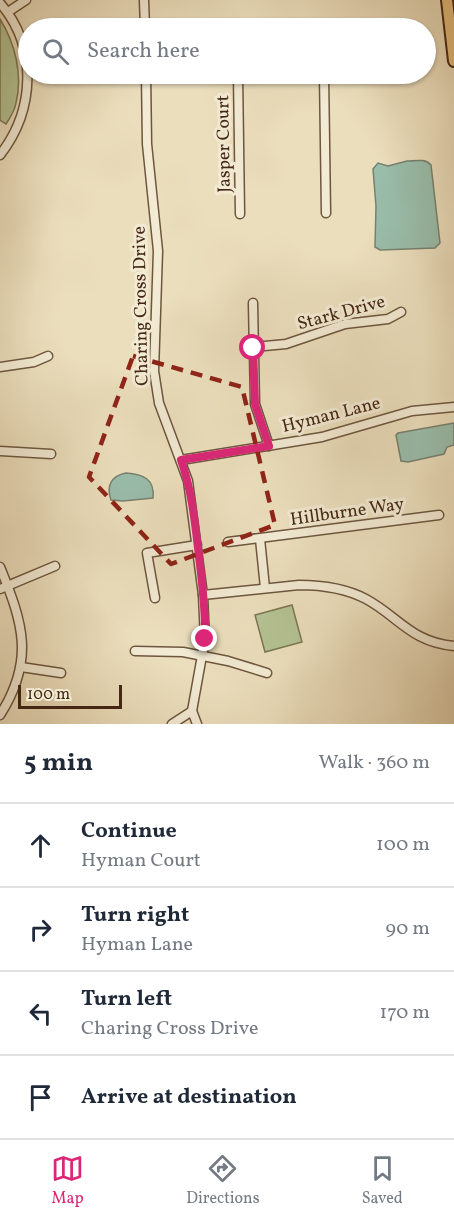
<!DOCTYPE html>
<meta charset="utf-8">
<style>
:root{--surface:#fff;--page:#f2f2f3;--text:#1f2937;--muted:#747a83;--line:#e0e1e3;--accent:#db2777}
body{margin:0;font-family:Vollkorn,serif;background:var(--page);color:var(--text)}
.scale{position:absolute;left:18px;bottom:15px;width:104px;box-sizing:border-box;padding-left:6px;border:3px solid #452814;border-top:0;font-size:16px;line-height:21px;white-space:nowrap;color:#452814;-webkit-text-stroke:4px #f2ead3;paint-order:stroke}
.stop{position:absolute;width:18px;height:18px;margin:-14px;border:4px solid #db2777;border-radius:50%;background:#fff}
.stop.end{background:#db2777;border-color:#fff;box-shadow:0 2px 6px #0008}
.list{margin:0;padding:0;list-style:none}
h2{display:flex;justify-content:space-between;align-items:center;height:78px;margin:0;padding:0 24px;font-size:26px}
h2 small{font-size:20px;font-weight:400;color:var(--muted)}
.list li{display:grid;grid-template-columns:39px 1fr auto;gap:18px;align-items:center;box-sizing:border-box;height:84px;padding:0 24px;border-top:2px solid var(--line)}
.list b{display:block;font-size:22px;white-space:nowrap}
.list p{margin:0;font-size:20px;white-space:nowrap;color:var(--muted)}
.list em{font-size:20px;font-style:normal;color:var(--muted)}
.icon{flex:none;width:33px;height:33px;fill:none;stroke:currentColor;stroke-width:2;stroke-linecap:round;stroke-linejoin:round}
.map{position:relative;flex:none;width:454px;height:724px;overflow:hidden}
.search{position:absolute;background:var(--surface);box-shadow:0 2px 4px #0004;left:18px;right:18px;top:18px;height:66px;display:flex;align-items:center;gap:15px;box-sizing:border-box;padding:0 21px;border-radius:33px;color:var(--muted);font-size:22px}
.sheet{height:414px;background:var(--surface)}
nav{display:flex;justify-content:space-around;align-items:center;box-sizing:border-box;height:84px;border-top:2px solid var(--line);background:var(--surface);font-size:16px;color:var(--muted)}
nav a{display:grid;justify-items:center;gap:3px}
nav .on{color:var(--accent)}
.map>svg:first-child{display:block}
</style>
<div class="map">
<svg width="454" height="724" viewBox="0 0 454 724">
<rect width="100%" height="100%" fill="#ebdebc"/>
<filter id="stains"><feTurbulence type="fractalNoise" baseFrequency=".00333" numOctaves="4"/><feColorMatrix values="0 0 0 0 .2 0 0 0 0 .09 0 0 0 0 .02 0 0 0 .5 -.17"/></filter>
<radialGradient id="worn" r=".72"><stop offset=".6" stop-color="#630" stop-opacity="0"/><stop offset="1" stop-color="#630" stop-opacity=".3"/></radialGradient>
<g fill="#b4c293" stroke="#7c7554" stroke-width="1.5">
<path d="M 0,19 C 15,43 23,75 16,103 C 15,110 10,118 6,124 L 0,120 Z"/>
<path d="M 292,605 L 302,642 L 265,652 L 255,615 Z"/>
</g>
<g fill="#99bdab" stroke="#77816f" stroke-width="1.5">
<path d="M 407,161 C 415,161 425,158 431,165 L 440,243 L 435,248 L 380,250 L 375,247 L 376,206 L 373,169 L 378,163 L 388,166 Z"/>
<path d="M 454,423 L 454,445 L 447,447 L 444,454 L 408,462 L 401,461 L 396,435 L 398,433 Z"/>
<path d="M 126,473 C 143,474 155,479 153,498 L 123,501 L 111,500 C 106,486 111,476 126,473 Z"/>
</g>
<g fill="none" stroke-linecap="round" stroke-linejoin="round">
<defs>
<g id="minor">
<path d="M 144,0 L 145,28"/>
<path d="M 0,3 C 38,47 35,110 0,155"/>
<path d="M 8,12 L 26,0"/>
<path d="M 146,74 L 147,144 L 158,251 L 154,371 L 159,403 L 188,481 L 203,595 L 205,639 L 192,711"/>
<path d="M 238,74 L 240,214"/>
<path d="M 324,74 L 326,213"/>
<path d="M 253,303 L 255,404 L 269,446"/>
<path d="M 253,347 L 286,344 L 345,324 L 388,319 L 401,312"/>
<path d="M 0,367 L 34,362 L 48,356"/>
<path d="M 0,451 L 51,454"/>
<path d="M 181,460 L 322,437 L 412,411 L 454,407"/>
<path d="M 260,539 L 265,588"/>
<path d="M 228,542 L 439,515"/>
<path d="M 0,567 C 23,623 35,660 0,715"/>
<path d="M 0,589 L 55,566"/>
<path d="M 203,595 L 299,585 C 322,585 345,588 366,599 C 399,617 411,642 454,646"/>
<path d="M 155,598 L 147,553 L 197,545"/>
<path d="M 135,651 L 183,652 L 228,661 L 267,673"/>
<path d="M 21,667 L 61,673"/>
<path d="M 192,711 L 197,724"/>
<path d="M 172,724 L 192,711"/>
</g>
<path id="major" d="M 447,0 L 454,61"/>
</defs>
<use href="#minor" stroke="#6e563e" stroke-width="11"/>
<use href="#major" stroke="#452814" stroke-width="14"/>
<use href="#minor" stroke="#f2ead3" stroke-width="8"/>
<use href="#major" stroke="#e6bf7e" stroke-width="10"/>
</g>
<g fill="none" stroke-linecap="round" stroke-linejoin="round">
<path stroke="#db2777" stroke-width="8" d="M 205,639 C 206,611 202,583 199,556 C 195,523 192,491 181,460 L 269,446 L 255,404 L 253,348"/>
</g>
<path fill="none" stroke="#8f2418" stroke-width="4.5" stroke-dasharray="12 8" stroke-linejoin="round" d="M 133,356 L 242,387 L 275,525 L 171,564 L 89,477 Z"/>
<g text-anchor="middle" stroke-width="6" stroke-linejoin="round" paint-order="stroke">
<g font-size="18" fill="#452814" stroke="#f2ead3">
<text transform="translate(223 144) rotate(-91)" y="6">Jasper Court</text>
<text transform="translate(140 306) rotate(-91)" y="6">Charing Cross Drive</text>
<text transform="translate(341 312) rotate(-15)" y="6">Stark Drive</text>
<text transform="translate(331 414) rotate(-14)" y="6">Hyman Lane</text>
<text transform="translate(347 511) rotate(-8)" y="6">Hillburne Way</text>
</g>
</g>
<rect width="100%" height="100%" filter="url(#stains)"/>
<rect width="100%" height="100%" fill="url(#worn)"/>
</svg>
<div class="scale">100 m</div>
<div class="stop" style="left:253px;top:348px"></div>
<div class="stop end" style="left:205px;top:639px"></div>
<div class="search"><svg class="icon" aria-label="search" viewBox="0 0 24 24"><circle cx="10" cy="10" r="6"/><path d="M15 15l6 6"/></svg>Search here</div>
</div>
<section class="sheet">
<h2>5 min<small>Walk · 360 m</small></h2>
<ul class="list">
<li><svg class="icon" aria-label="ahead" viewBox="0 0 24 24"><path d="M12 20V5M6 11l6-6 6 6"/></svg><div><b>Continue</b><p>Hyman Court</p></div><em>100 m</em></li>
<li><svg class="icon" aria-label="right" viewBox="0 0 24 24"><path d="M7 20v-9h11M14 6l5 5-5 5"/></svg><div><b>Turn right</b><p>Hyman Lane</p></div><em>90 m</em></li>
<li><svg class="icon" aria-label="left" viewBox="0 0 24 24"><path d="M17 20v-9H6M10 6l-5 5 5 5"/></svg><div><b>Turn left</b><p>Charing Cross Drive</p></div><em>170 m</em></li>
<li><svg class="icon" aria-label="arrive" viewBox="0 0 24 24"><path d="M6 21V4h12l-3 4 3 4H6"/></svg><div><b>Arrive at destination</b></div></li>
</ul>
</section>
<nav>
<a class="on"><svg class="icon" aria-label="map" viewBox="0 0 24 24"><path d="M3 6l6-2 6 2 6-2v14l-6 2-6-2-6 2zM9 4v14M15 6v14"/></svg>Map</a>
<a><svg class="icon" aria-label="directions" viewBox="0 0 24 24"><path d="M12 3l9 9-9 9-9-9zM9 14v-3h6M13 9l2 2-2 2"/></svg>Directions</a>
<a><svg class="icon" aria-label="saved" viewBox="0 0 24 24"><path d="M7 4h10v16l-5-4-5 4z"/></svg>Saved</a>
</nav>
